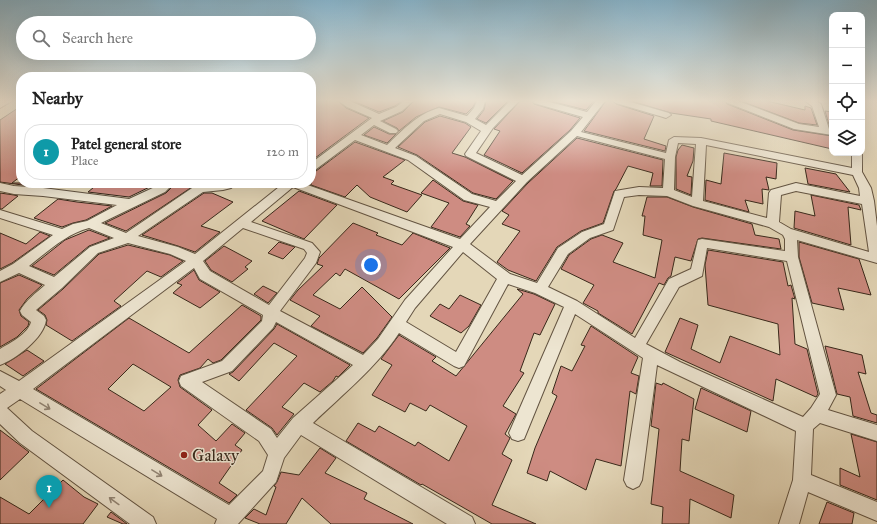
<!DOCTYPE html>
<meta charset="utf-8">
<style>
:root{--surface:#fff;--page:#f2f2f2;--text:#222;--muted:#767676;--line:#e0e0e0;--accent:#0f766e}
body{margin:0;font-family:"IM FELL Great Primer",serif;background:var(--page);color:var(--text)}
.controls{position:absolute;right:12px;top:12px;display:grid;overflow:hidden;border-radius:8px;box-shadow:0 4px 16px #0002}
.controls button{width:36px;height:36px;display:grid;place-items:center;padding:0;border:0;border-bottom:1px solid var(--line);background:var(--surface);color:var(--text);font:20px sans-serif}
.you{position:absolute;left:371px;top:265px;width:14px;height:14px;margin:-10px;border:3px solid #fff;border-radius:50%;background:#1a73e8;box-shadow:0 0 0 6px #1a73e833}
.badge{display:grid;place-items:center;width:26px;height:26px;border-radius:50%;background:var(--accent);color:#fff;font-size:13px;font-weight:700}
.pin{position:absolute;translate:-50% -33px;filter:drop-shadow(0 1px 2px #0008)}
.pin::after{content:'';position:absolute;top:21px;width:14px;height:12px;background:inherit;clip-path:polygon(0 0,100% 0,50% 100%)}
.list{margin:0;padding:0;list-style:none}
h2{display:flex;justify-content:space-between;align-items:center;height:52px;margin:0;padding:0 16px;font-size:17px}
h2 small{font-size:13px;font-weight:400;color:var(--muted)}
.list li{display:grid;grid-template-columns:26px 1fr auto;gap:12px;align-items:center;box-sizing:border-box;height:56px;margin:0 8px 8px;padding:0 8px;border:1px solid var(--line);border-radius:16px}
.list b{display:block;font-size:15px;white-space:nowrap}
.list p{margin:0;font-size:13px;white-space:nowrap;color:var(--muted)}
.list em{font-size:13px;font-style:normal;color:var(--muted)}
.icon{flex:none;width:22px;height:22px;fill:none;stroke:currentColor;stroke-width:2;stroke-linecap:round;stroke-linejoin:round}
.map{position:relative;flex:none;width:877px;height:524px;overflow:hidden}
.search{position:absolute;background:var(--surface);box-shadow:0 4px 16px #0002;left:16px;top:16px;width:300px;height:44px;display:flex;align-items:center;gap:10px;box-sizing:border-box;padding:0 14px;border-radius:22px;color:var(--muted);font-size:15px}
.panel{position:absolute;background:var(--surface);box-shadow:0 4px 16px #0002;left:16px;top:72px;width:300px;height:116px;border-radius:16px}
.map>svg:first-child{display:block}
</style>
<div class="map">
<svg width="877" height="524" viewBox="0 0 877 524">
<rect width="100%" height="100%" fill="#e4d7b8"/>
<filter id="stains"><feTurbulence type="fractalNoise" baseFrequency=".005" numOctaves="4"/><feColorMatrix values="0 0 0 0 .2 0 0 0 0 .09 0 0 0 0 .02 0 0 0 .5 -.17"/></filter>
<radialGradient id="worn" r=".72"><stop offset=".6" stop-color="#630" stop-opacity="0"/><stop offset="1" stop-color="#630" stop-opacity=".3"/></radialGradient>
<g fill="#ce8c82" stroke="#38281a" fill-rule="evenodd">
<path d="M 311,101 L 338,101 L 346,108 L 369,118 L 311,161 Z"/>
<path d="M 353,101 L 402,101 L 395,106 L 379,112 Z"/>
<path d="M 414,101 L 476,101 L 473,107 L 466,114 L 439,107 L 416,117 L 399,131 L 397,128 L 383,121 L 403,112 Z"/>
<path d="M 486,101 L 508,101 L 486,123 L 477,119 L 484,110 Z"/>
<path d="M 520,101 L 532,101 L 534,104 L 580,118 L 570,130 L 522,173 L 484,155 L 500,131 L 494,129 Z"/>
<path d="M 550,101 L 594,101 L 586,110 Z"/>
<path d="M 606,101 L 613,101 L 616,104 L 654,116 L 644,139 L 666,146 L 665,151 L 584,131 Z"/>
<path d="M 631,101 L 725,101 L 727,104 L 793,130 L 832,136 L 832,149 L 711,121 L 711,119 L 671,113 Z"/>
<path d="M 741,101 L 767,101 L 805,110 L 805,106 L 811,108 L 817,125 L 799,123 Z"/>
<path d="M 21,106 L 21,176 L 12,183 L 33,183 L 30,186 L 0,182 L 0,120 Z"/>
<path d="M 825,111 L 832,112 L 832,128 L 830,128 Z"/>
<path d="M 440,116 L 465,123 L 471,127 L 452,153 L 465,157 L 513,181 L 496,199 L 473,193 L 417,155 L 398,147 L 425,122 Z"/>
<path d="M 374,127 L 389,134 L 396,134 L 387,143 L 364,135 Z"/>
<path d="M 577,138 L 663,160 L 662,186 L 650,186 L 653,173 L 628,166 L 616,189 L 614,191 L 603,223 L 581,231 L 557,247 L 536,281 L 508,270 L 497,262 L 520,231 L 502,224 L 509,215 L 502,211 L 528,183 Z"/>
<path d="M 355,142 L 405,160 L 383,177 L 394,181 L 391,184 L 422,195 L 407,212 L 370,197 L 357,185 L 345,197 L 311,185 L 311,172 L 316,171 Z"/>
<path d="M 682,145 L 694,148 L 693,161 L 687,176 L 692,177 L 691,195 L 676,189 L 676,157 L 678,150 Z"/>
<path d="M 724,153 L 777,163 L 776,179 L 766,177 L 769,190 L 762,189 L 763,204 L 745,200 L 749,212 L 705,200 L 706,180 L 721,184 Z"/>
<path d="M 805,168 L 836,174 L 850,192 L 808,184 Z"/>
<path d="M 433,180 L 463,201 L 478,205 L 466,224 L 470,226 L 460,237 L 431,227 L 449,203 L 421,193 Z"/>
<path d="M 99,183 L 158,183 L 129,197 L 88,192 Z"/>
<path d="M 176,183 L 192,183 L 195,185 L 126,231 L 105,223 L 166,193 Z"/>
<path d="M 299,191 L 337,205 L 304,239 L 262,221 Z"/>
<path d="M 0,193 L 14,195 L 18,196 L 2,209 L 0,209 Z"/>
<path d="M 204,193 L 212,193 L 233,202 L 201,226 L 220,232 L 195,252 L 178,246 L 142,235 Z"/>
<path d="M 811,195 L 859,205 L 861,210 L 848,207 L 851,245 L 794,228 L 795,211 L 815,216 Z"/>
<path d="M 647,197 L 667,197 L 693,207 L 752,224 L 755,235 L 779,239 L 781,249 L 702,238 L 698,239 L 691,261 L 675,257 L 671,276 L 668,278 L 664,285 L 659,283 L 632,334 L 598,313 L 598,311 L 583,303 L 594,285 L 561,269 L 569,255 L 591,239 L 602,235 L 623,243 L 613,262 L 655,278 L 662,240 L 643,235 L 645,216 L 642,216 Z"/>
<path d="M 58,199 L 77,202 L 112,206 L 86,220 L 73,223 L 62,227 L 34,218 Z"/>
<path d="M 353,223 L 378,233 L 376,235 L 402,245 L 413,233 L 450,248 L 399,299 L 345,269 L 340,276 L 336,273 L 313,295 L 340,309 L 362,287 L 392,317 L 377,338 L 363,353 L 311,326 L 320,316 L 290,300 L 298,290 L 323,266 L 317,264 L 319,258 Z"/>
<path d="M 89,230 L 110,238 L 89,246 L 54,275 L 32,266 L 65,240 Z"/>
<path d="M 40,232 L 50,236 L 12,263 L 0,269 L 0,233 L 26,244 Z"/>
<path d="M 279,242 L 295,247 L 283,259 L 268,253 Z"/>
<path d="M 799,242 L 859,259 L 871,295 L 838,288 L 844,310 L 812,303 L 799,257 Z"/>
<path d="M 128,245 L 170,255 L 183,261 L 161,277 L 147,271 L 114,301 L 121,306 L 72,341 L 46,325 L 47,320 L 45,315 L 38,310 L 63,289 L 99,254 Z"/>
<path d="M 224,246 L 252,261 L 245,267 L 248,269 L 232,282 L 211,270 L 205,261 Z"/>
<path d="M 708,250 L 783,262 L 788,286 L 791,285 L 795,299 L 792,298 L 795,344 L 807,349 L 818,394 L 816,397 L 776,379 L 773,401 L 665,352 L 680,318 L 698,325 L 691,349 L 720,363 L 730,336 L 780,355 L 778,324 L 708,305 L 705,265 Z"/>
<path d="M 194,270 L 199,280 L 220,292 L 200,308 L 173,293 L 182,285 L 177,283 Z"/>
<path d="M 19,275 L 42,285 L 27,299 L 19,310 L 21,316 L 29,322 L 28,326 L 17,337 L 0,347 L 0,283 Z"/>
<path d="M 263,286 L 277,293 L 268,303 L 254,294 Z"/>
<path d="M 517,289 L 534,294 L 555,304 L 540,335 L 534,333 L 520,371 L 524,373 L 503,406 L 516,414 L 505,434 L 510,438 L 502,454 L 512,460 L 492,505 L 536,524 L 492,524 L 422,484 L 421,485 L 346,441 L 358,423 L 375,432 L 379,426 L 415,446 L 418,442 L 449,461 L 467,426 L 430,405 L 426,411 L 410,403 L 405,412 L 372,395 L 392,365 L 381,359 L 399,335 L 436,357 L 432,361 L 456,376 L 523,294 Z"/>
<path d="M 460,295 L 481,305 L 469,326 L 461,333 L 430,316 L 440,304 L 449,309 Z"/>
<path d="M 242,305 L 261,316 L 261,320 L 221,360 L 213,363 L 208,359 L 200,368 L 180,375 L 178,380 L 180,387 L 212,410 L 198,425 L 216,441 L 232,424 L 245,433 L 235,445 L 242,450 L 219,483 L 237,495 L 229,503 L 36,389 L 129,318 L 189,353 ZM 133,364 L 171,387 L 144,411 L 108,389 Z"/>
<path d="M 277,324 L 350,365 L 338,377 L 336,376 L 333,381 L 320,392 L 304,383 L 282,407 L 294,414 L 277,435 L 272,428 L 246,410 L 297,356 L 274,343 L 239,381 L 229,374 L 233,372 L 274,329 Z"/>
<path d="M 591,326 L 638,357 L 631,373 L 639,376 L 636,394 L 630,391 L 621,466 L 596,459 L 586,490 L 550,471 L 547,481 L 527,473 L 535,448 L 557,396 L 552,393 L 561,366 L 572,371 L 585,346 L 581,345 Z"/>
<path d="M 825,346 L 862,355 L 866,374 L 858,372 L 871,413 L 877,415 L 877,423 L 853,416 L 850,397 L 837,394 Z"/>
<path d="M 27,350 L 44,361 L 23,376 L 5,364 Z"/>
<path d="M 656,383 L 662,385 L 663,383 L 694,399 L 689,441 L 682,439 L 680,471 L 734,495 L 731,518 L 690,499 L 689,524 L 662,524 L 663,507 L 651,504 L 659,429 L 651,426 Z"/>
<path d="M 701,388 L 751,411 L 747,432 L 695,409 Z"/>
<path d="M 0,430 L 29,452 L 0,480 Z"/>
<path d="M 851,434 L 877,442 L 877,500 L 840,485 L 840,468 L 860,477 Z"/>
<path d="M 320,448 L 336,458 L 325,473 L 367,493 L 364,499 L 413,524 L 331,524 L 302,498 L 286,524 L 260,524 L 245,518 L 254,509 L 266,515 L 276,487 L 274,486 L 277,482 L 281,472 L 299,475 Z"/>
<path d="M 63,480 L 84,497 L 98,504 L 83,524 L 0,524 L 0,497 L 29,514 Z"/>
<path d="M 827,502 L 854,513 L 852,524 L 819,524 Z"/>
<path d="M 111,512 L 127,524 L 123,524 L 107,517 Z"/>
</g>
<g fill="none" stroke-linecap="round" stroke-linejoin="round">
<defs>
<g id="minor">
<path d="M 0,101 L 12,101 L 0,108 Z"/>
<path d="M 339,101 L 350,101 L 379,114 L 396,107 L 404,101 L 413,101 L 402,111 L 380,121 L 396,129 L 398,131 L 396,133 L 390,133 L 374,125 L 361,135 L 387,145 C 403,130 417,114 439,108 L 467,116 L 474,108 L 477,101 L 485,101 L 483,109 L 475,119 L 486,125 L 510,101 L 519,101 L 493,128 L 476,153 L 522,175 L 571,131 L 583,117 L 534,103 L 533,101 L 546,101 L 587,112 L 596,101 L 605,101 L 581,132 L 666,153 L 669,140 L 674,137 L 701,138 L 852,168 L 852,153 L 862,153 L 862,172 L 871,188 L 874,201 L 877,226 L 877,263 L 797,240 L 798,257 L 836,395 L 828,410 L 877,425 L 877,441 L 820,423 L 813,429 L 811,475 L 877,502 L 877,521 L 808,492 L 799,524 L 779,524 L 793,480 L 796,431 L 657,365 L 642,480 L 639,486 L 633,489 L 627,486 L 624,480 L 643,358 L 575,314 L 524,439 L 518,441 L 512,439 L 509,433 L 564,307 L 535,293 L 508,284 L 464,366 L 459,368 L 454,366 L 399,333 C 376,368 343,394 313,423 L 472,517 L 475,524 L 447,524 L 301,435 L 284,458 L 276,482 L 238,524 L 215,524 L 217,519 L 20,399 L 7,408 L 32,431 L 153,517 L 156,524 L 130,524 L 20,443 L 0,424 L 0,394 L 6,390 L 0,386 L 0,371 L 19,381 L 186,261 L 170,254 L 128,243 L 98,253 L 62,288 L 36,310 L 44,316 L 46,320 C 44,338 16,359 0,365 L 0,349 C 10,343 28,334 31,322 L 22,315 L 20,311 C 26,300 36,293 45,285 L 19,273 L 0,282 L 0,271 L 13,264 L 53,235 L 0,218 L 0,210 L 62,229 L 73,224 L 87,221 L 117,205 L 43,196 L 14,194 L 0,191 L 0,183 L 14,186 L 43,188 L 129,199 L 157,186 L 161,183 L 174,183 L 165,192 L 101,223 L 126,233 L 195,186 L 207,184 L 237,183 L 231,188 L 223,190 L 203,192 L 138,236 L 178,247 L 195,254 L 284,183 L 302,183 L 460,239 L 490,207 L 464,200 L 408,160 L 355,140 L 315,170 L 311,171 L 311,163 L 372,118 L 347,107 ZM 440,114 L 466,122 L 481,131 L 465,154 L 466,156 L 516,181 L 496,201 L 472,194 L 416,156 L 395,148 L 424,121 ZM 577,136 L 665,159 L 663,188 L 639,187 L 615,191 L 604,224 L 582,232 L 558,248 L 537,283 L 510,274 L 470,244 L 527,182 ZM 678,143 L 696,144 L 692,197 L 674,190 L 675,157 ZM 706,145 L 853,175 L 859,188 L 860,196 L 796,183 L 771,190 L 769,193 L 767,218 L 703,201 ZM 293,187 L 453,247 L 405,300 L 378,339 L 363,355 L 280,311 L 316,263 L 320,252 L 312,243 L 251,222 ZM 796,191 L 862,204 L 869,252 L 791,229 L 779,222 L 781,195 ZM 639,195 L 667,196 L 693,206 L 769,227 L 783,235 L 785,239 L 785,251 L 702,239 L 698,240 L 691,269 L 669,279 L 635,338 L 577,301 L 548,287 L 568,254 L 590,238 L 613,230 L 624,197 ZM 89,228 L 114,238 L 90,247 L 54,277 L 29,266 C 47,252 66,234 89,228 ZM 243,228 L 304,249 L 307,253 L 305,258 L 269,305 L 210,271 L 203,261 ZM 707,248 L 787,261 L 820,394 L 811,408 L 803,417 L 680,362 L 646,344 L 679,287 L 702,276 ZM 463,252 L 497,279 L 456,352 L 406,322 L 415,308 ZM 194,268 L 200,279 L 263,315 L 262,321 L 222,361 L 181,376 L 179,381 L 181,386 L 259,441 L 268,455 L 263,471 L 229,505 L 33,389 ZM 276,322 L 353,365 L 293,418 L 277,438 L 271,429 L 202,382 L 232,371 L 273,328 Z"/>
<path d="M 614,101 L 627,101 L 669,113 L 671,115 L 666,118 L 663,117 L 616,103 Z"/>
<path d="M 726,101 L 738,101 L 799,124 L 819,127 L 812,106 L 805,101 L 816,101 L 821,104 L 829,129 L 832,129 L 832,135 L 794,129 L 728,103 Z"/>
</g>
</defs>
<use href="#minor" stroke="#635442" stroke-width="2"/>
<use href="#minor" fill="#ede5d1" fill-rule="evenodd"/>
</g>
<defs><path id="oneway-shaft" d="M-6 0H5M1.5-3L5.5 0L1.5 3" fill="none" stroke-width="1.6" stroke-linecap="round" stroke-linejoin="round"/></defs>
<g stroke="#928676">
<use href="#oneway-shaft" transform="translate(45 406) rotate(31)"/>
<use href="#oneway-shaft" transform="translate(157 473) rotate(31)"/>
<use href="#oneway-shaft" transform="translate(114 501) rotate(-144)"/>
</g>
<linearGradient id="sky" x2="0" y2="1"><stop stop-color="#87b6cf"/><stop offset="0.58" stop-color="#f3eddf"/><stop offset="1" stop-color="#f3eddf" stop-opacity="0"/></linearGradient>
<rect width="877" height="174" fill="url(#sky)"/>
<circle fill="#8f2418" stroke="#ede5d1" stroke-width="1.5" cx="184" cy="455" r="4"/>
<g text-anchor="middle" stroke-width="3" stroke-linejoin="round" paint-order="stroke">
<g font-size="17" fill="#38281a" stroke="#ede5d1" text-anchor="start">
<text x="192" y="461">Galaxy</text>
</g>
</g>
<rect width="100%" height="100%" filter="url(#stains)"/>
<rect width="100%" height="100%" fill="url(#worn)"/>
</svg>
<div class="controls">
<button>+</button>
<button>−</button>
<button><svg class="icon" aria-label="locate" viewBox="0 0 24 24"><circle cx="12" cy="12" r="6"/><path d="M12 2v4M12 18v4M2 12h4M18 12h4"/></svg></button>
<button><svg class="icon" aria-label="layers" viewBox="0 0 24 24"><path d="M12 4l9 5-9 5-9-5zM3 14l9 5 9-5"/></svg></button>
</div>
<div class="you"></div>
<div class="pin badge" style="left:49px;top:508px;background:#0f9aa8">1</div>
<div class="search"><svg class="icon" aria-label="search" viewBox="0 0 24 24"><circle cx="10" cy="10" r="6"/><path d="M15 15l6 6"/></svg>Search here</div>
<section class="panel">
<h2>Nearby<small></small></h2>
<ul class="list">
<li><span class="badge" style="background:#0f9aa8">1</span><div><b>Patel general store</b><p>Place</p></div><em>120 m</em></li>
</ul>
</section>
</div>
